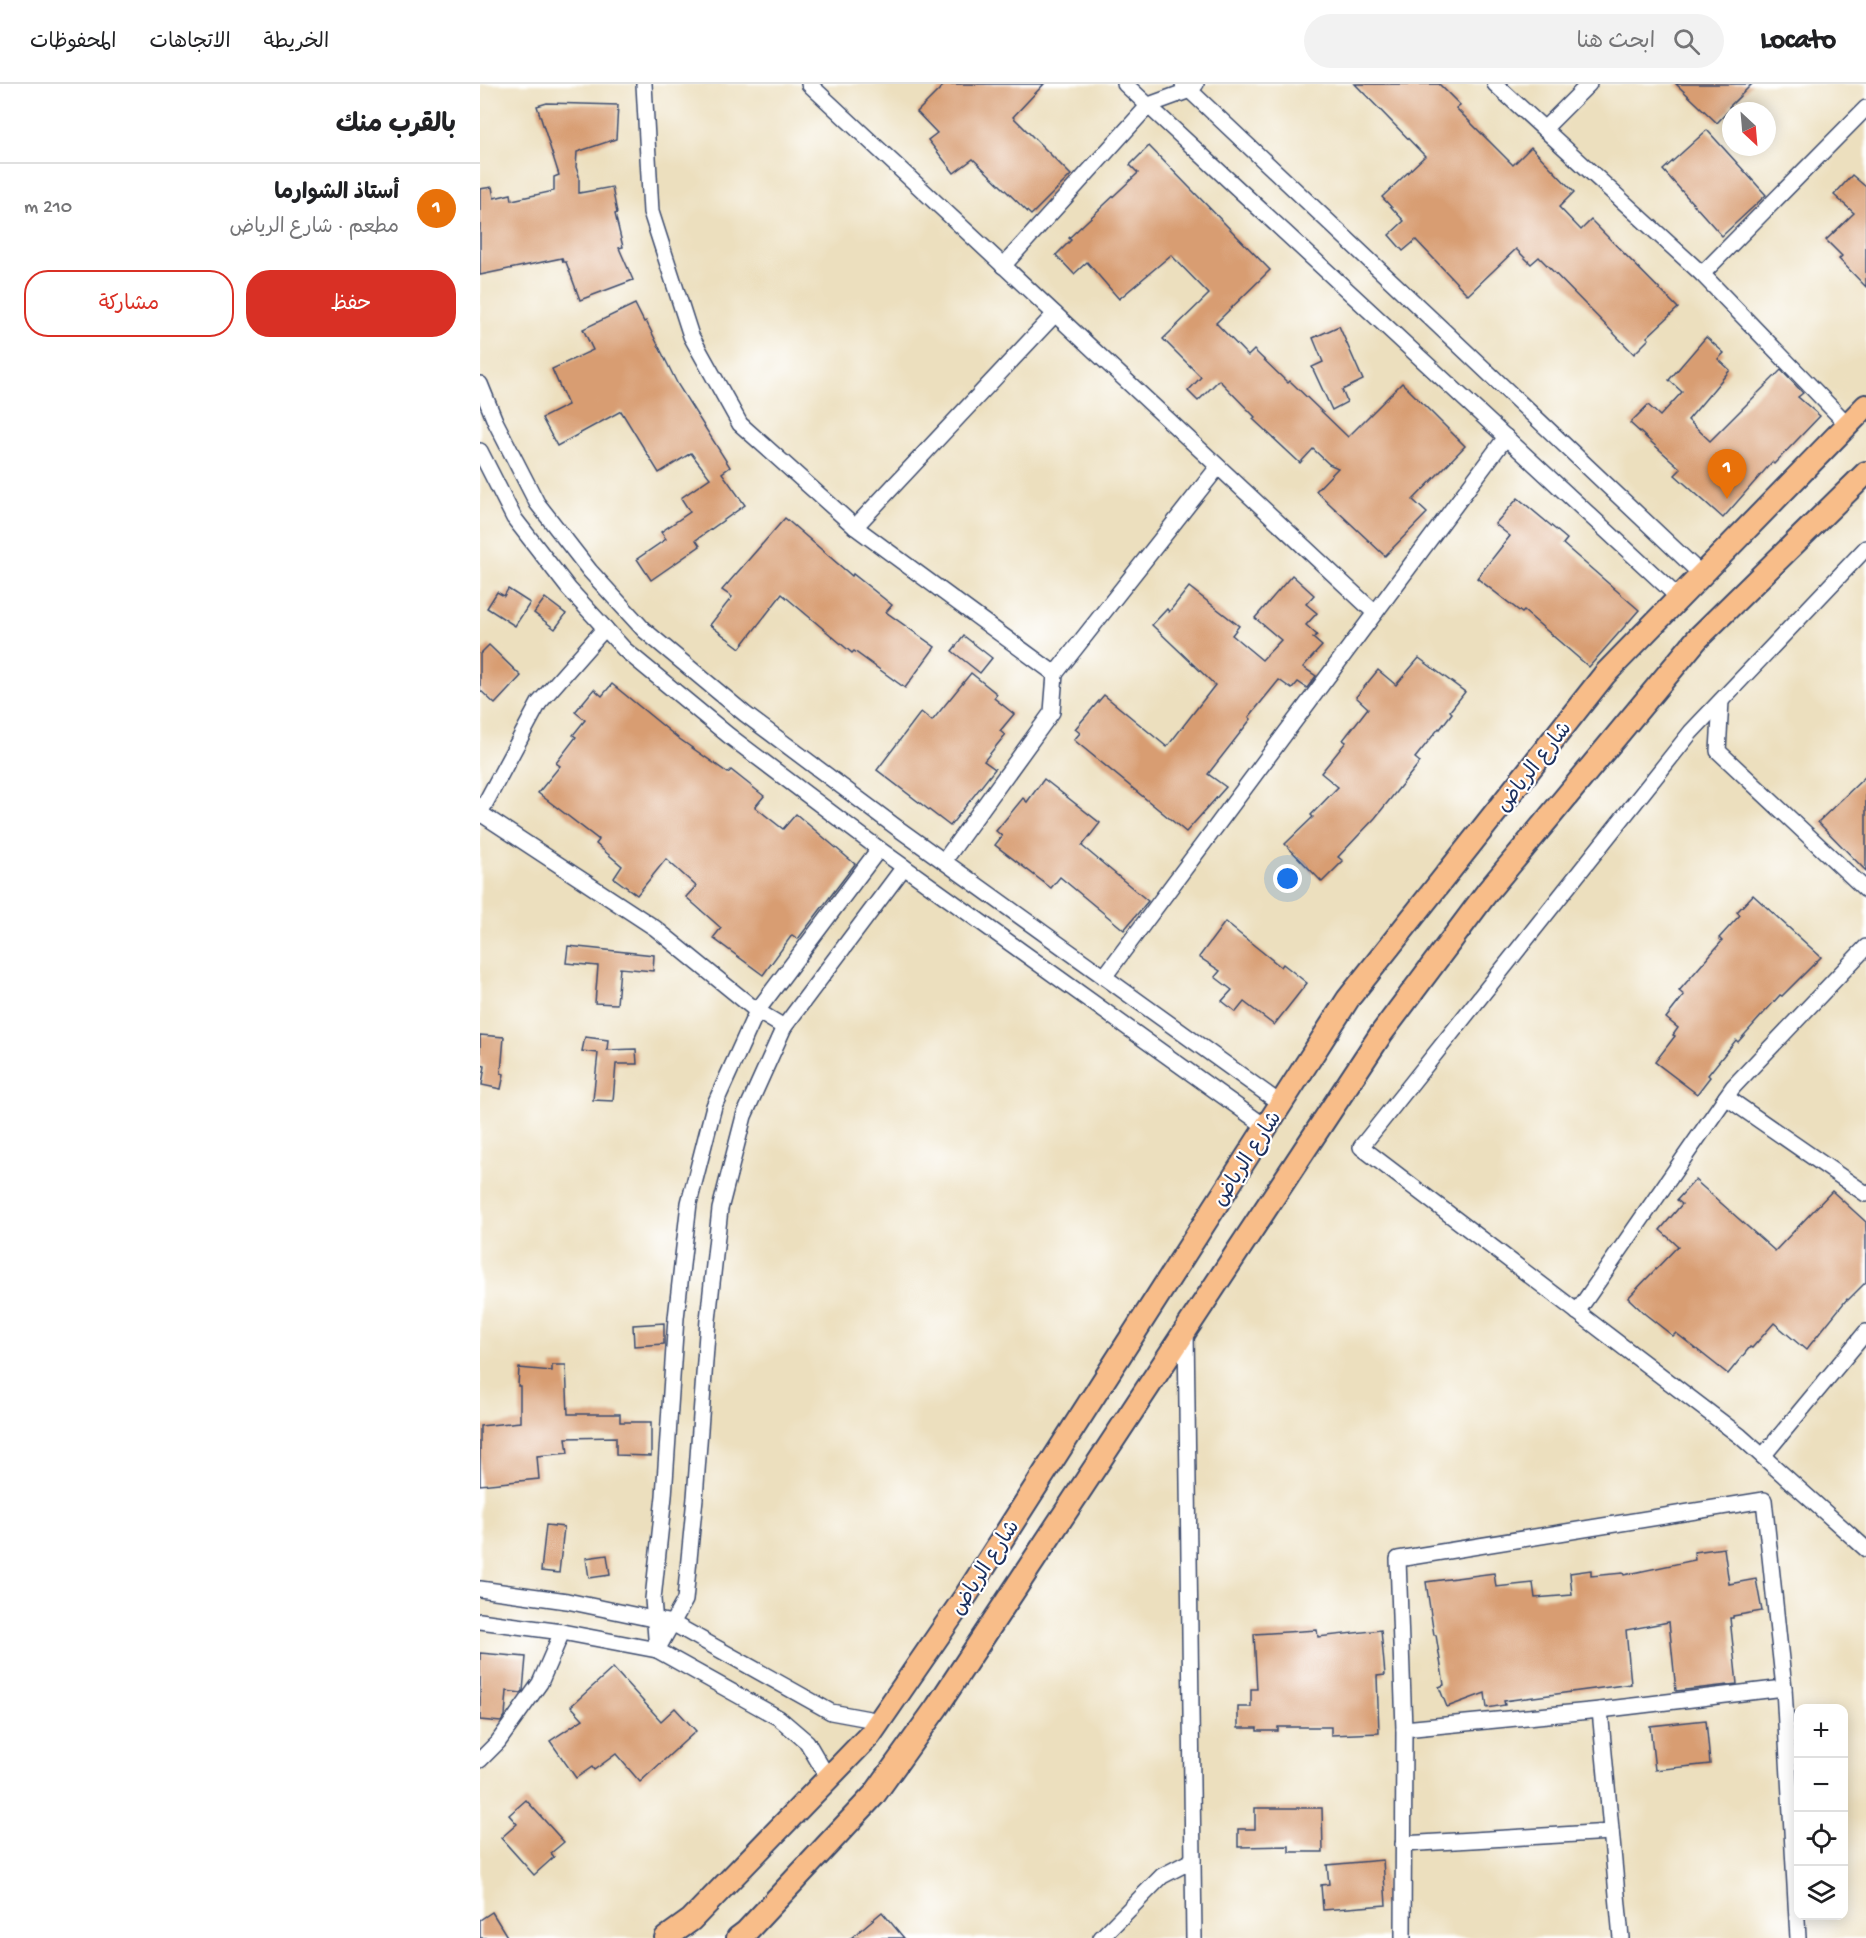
<!DOCTYPE html>
<html lang="ar">
<meta charset="utf-8">
<style>
:root{--surface:#fff;--page:#f2f2f2;--text:#202124;--muted:#757577;--line:#e0e0e0;--accent:#d93025}
body{margin:0;font-family:"Gochi Hand","Playpen Sans Arabic",sans-serif;background:var(--page);color:var(--text);direction:rtl}
.controls{position:absolute;right:18px;bottom:18px;display:grid;overflow:hidden;border-radius:12px;box-shadow:0 3px 15px #0003}
.controls button{width:54px;height:54px;display:grid;place-items:center;padding:0;border:0;border-bottom:2px solid var(--line);background:var(--surface);color:var(--text);font:30px sans-serif}
.compass{position:absolute;left:1242px;top:18px;width:54px;height:54px;border-radius:50%;background:var(--surface);box-shadow:0 3px 15px #0003;rotate:154deg}
.you{position:absolute;left:808px;top:795px;width:21px;height:21px;margin:-15px;border:4px solid #fff;border-radius:50%;background:#1a73e8;box-shadow:0 0 0 9px #1a73e833}
.badge{display:grid;place-items:center;width:39px;height:39px;border-radius:50%;background:var(--accent);color:#fff;font-size:20px;font-weight:700}
.pin{position:absolute;translate:-50% -50px;filter:drop-shadow(0 2px 3px #0008)}
.pin::after{content:'';position:absolute;top:32px;width:21px;height:18px;background:inherit;clip-path:polygon(0 0,100% 0,50% 100%)}
.list{margin:0;padding:0;list-style:none}
h2{display:flex;justify-content:space-between;align-items:center;height:78px;margin:0;padding:0 24px;font-size:26px}
h2 small{font-size:20px;font-weight:400;color:var(--muted)}
.list li{display:grid;grid-template-columns:39px 1fr auto;gap:18px;align-items:center;box-sizing:border-box;height:90px;padding:0 24px;border-top:2px solid var(--line)}
.list b{display:block;font-size:22px;white-space:nowrap}
.list p{margin:0;font-size:20px;white-space:nowrap;color:var(--muted)}
.list em{font-size:20px;font-style:normal;color:var(--muted)}
.actions{display:flex;gap:12px;padding:18px 24px}
.actions a{flex:1;padding:14px 0;border:2px solid var(--accent);border-radius:24px;text-align:center;font-size:21px;color:var(--accent)}
.actions .main{background:var(--accent);color:#fff}
.icon{flex:none;width:33px;height:33px;fill:none;stroke:currentColor;stroke-width:2;stroke-linecap:round;stroke-linejoin:round}
.map{position:relative;flex:none;width:1386px;height:1854px;overflow:hidden;direction:ltr}
header{display:flex;align-items:center;gap:36px;box-sizing:border-box;height:84px;padding:0 30px;background:var(--surface);border-bottom:2px solid var(--line)}
header strong{font-size:28px}
nav{display:flex;gap:33px;margin-inline-start:auto;font-size:21px}
.search{width:420px;height:54px;background:var(--page);display:flex;align-items:center;gap:15px;box-sizing:border-box;padding:0 21px;border-radius:33px;color:var(--muted);font-size:22px}
main{display:flex}
aside{flex:1;background:var(--surface)}
.map>svg:first-child{display:block}
</style>
<header>
<strong>Locato</strong>
<div class="search"><svg class="icon" aria-label="search" viewBox="0 0 24 24"><circle cx="10" cy="10" r="6"/><path d="M15 15l6 6"/></svg>ابحث هنا</div>
<nav><a>الخريطة</a><a>الاتجاهات</a><a>المحفوظات</a></nav>
</header>
<main>
<div class="map">
<svg width="1386" height="1854" viewBox="0 0 1386 1854">
<rect width="100%" height="100%" fill="#fff"/>
<filter id="ink" filterUnits="userSpaceOnUse"><feTurbulence type="fractalNoise" baseFrequency=".0167" numOctaves="2"/><feDisplacementMap in="SourceGraphic" scale="12" xChannelSelector="R" yChannelSelector="G"/><feConvolveMatrix kernelMatrix="1 2 1 2 8 2 1 2 1" color-interpolation-filters="sRGB"/></filter>
<filter id="wash" filterUnits="userSpaceOnUse"><feTurbulence type="fractalNoise" baseFrequency=".008" numOctaves="4" result="noise"/><feDisplacementMap in="SourceGraphic" scale="24" xChannelSelector="R" yChannelSelector="G"/><feGaussianBlur stdDeviation="1.35" result="paint"/><feColorMatrix in="noise" values="0 0 0 0 0 0 0 0 0 0 0 0 0 0 0 0 0 1.4 0 .05"/><feComposite in="paint" operator="in"/></filter>
<g filter="url(#wash)">
<rect width="100%" height="100%" fill="#ecdfbe"/>
<g id="blocks">
<g fill="#d89d72">
<path d="M 465,0 L 564,0 L 533,33 L 591,91 L 551,131 L 493,75 L 474,89 L 448,56 L 457,49 L 437,28 Z"/>
<path d="M 875,0 L 959,0 L 980,21 L 976,24 L 1033,81 L 1051,63 L 1094,108 L 1079,123 L 1101,146 L 1111,136 L 1198,224 L 1167,253 L 1169,255 L 1154,270 L 1059,173 L 1051,180 L 1036,165 L 988,211 L 936,156 L 923,167 L 909,151 L 924,137 L 902,113 L 945,72 Z"/>
<path d="M 1196,0 L 1272,0 L 1249,23 L 1250,25 L 1237,39 Z"/>
<path d="M 67,19 L 138,21 L 136,55 L 97,68 L 96,83 L 99,92 L 99,109 L 132,103 L 137,129 L 135,130 L 143,163 L 139,164 L 153,196 L 100,216 L 86,178 L 83,178 L 82,174 L 0,191 L 0,105 L 12,103 L 14,114 L 31,110 L 32,116 L 74,107 L 74,93 L 79,91 L 57,22 Z"/>
<path d="M 1227,46 L 1286,111 L 1242,152 L 1183,86 Z"/>
<path d="M 669,62 L 790,186 L 736,239 L 768,272 L 774,266 L 808,299 L 810,297 L 868,353 L 922,299 L 985,362 L 933,416 L 947,429 L 905,472 L 836,407 L 858,384 L 849,380 L 833,365 L 820,379 L 773,335 L 775,333 L 739,296 L 718,317 L 708,307 L 721,293 L 683,255 L 729,210 L 691,171 L 639,215 L 607,178 L 594,190 L 576,171 L 591,156 L 589,154 L 658,89 L 650,81 Z"/>
<path d="M 1372,91 L 1386,103 L 1386,203 L 1359,175 L 1362,172 L 1346,156 L 1374,129 L 1354,111 Z"/>
<path d="M 155,220 L 164,238 L 166,237 L 198,301 L 250,383 L 242,389 L 265,421 L 216,456 L 220,462 L 171,496 L 157,475 L 186,455 L 181,448 L 210,428 L 201,414 L 230,394 L 211,369 L 179,389 L 141,327 L 77,362 L 62,334 L 88,321 L 72,285 L 113,266 L 103,245 Z"/>
<path d="M 859,242 L 883,296 L 862,306 L 867,318 L 852,326 L 832,283 L 843,278 L 833,254 Z"/>
<path d="M 1226,253 L 1244,269 L 1238,275 L 1250,286 L 1208,336 L 1230,357 L 1301,286 L 1323,309 L 1318,313 L 1340,332 L 1294,380 L 1292,378 L 1243,434 L 1195,391 L 1201,385 L 1150,339 L 1168,321 L 1180,332 L 1202,308 L 1189,296 Z"/>
<path d="M 1038,414 L 1087,455 L 1083,460 L 1159,526 L 1109,583 L 1044,527 L 1042,529 L 997,494 L 1030,452 L 1015,440 Z"/>
<path d="M 305,434 L 372,492 L 373,490 L 412,521 L 406,528 L 455,563 L 425,604 L 374,567 L 372,569 L 302,510 L 260,564 L 230,541 L 252,513 L 242,506 Z"/>
<path d="M 812,491 L 834,511 L 826,520 L 837,529 L 826,541 L 837,551 L 833,554 L 842,562 L 823,583 L 836,592 L 827,604 L 818,598 L 812,605 L 799,596 L 769,633 L 771,635 L 728,690 L 746,703 L 706,748 L 594,656 L 600,649 L 595,645 L 624,611 L 687,663 L 735,601 L 672,541 L 687,525 L 689,528 L 709,503 L 759,542 L 752,551 L 782,576 L 801,556 L 775,534 Z"/>
<path d="M 28,505 L 50,519 L 35,542 L 7,524 L 17,508 L 24,512 Z"/>
<path d="M 65,514 L 86,530 L 75,545 L 54,529 Z"/>
<path d="M 484,552 L 512,574 L 500,589 L 472,567 Z"/>
<path d="M 9,561 L 41,592 L 15,620 L 0,606 L 0,570 Z"/>
<path d="M 939,574 L 985,608 L 970,627 L 972,629 L 960,645 L 959,644 L 935,674 L 940,678 L 895,734 L 858,773 L 863,777 L 842,798 L 805,760 L 833,733 L 831,731 L 858,703 L 841,689 L 866,658 L 863,656 L 888,624 L 876,613 L 898,586 L 916,601 Z"/>
<path d="M 491,589 L 517,610 L 514,614 L 534,630 L 520,647 L 525,651 L 504,677 L 515,685 L 470,742 L 397,686 L 441,628 L 452,637 Z"/>
<path d="M 132,600 L 198,654 L 248,689 L 251,686 L 284,712 L 275,723 L 303,745 L 316,730 L 375,780 L 318,855 L 312,851 L 283,891 L 233,854 L 241,844 L 206,813 L 216,802 L 186,775 L 157,811 L 134,794 L 142,782 L 116,760 L 119,756 L 58,709 L 80,682 L 76,679 L 96,653 L 93,651 L 105,636 L 95,628 L 114,605 L 122,612 Z"/>
<path d="M 1386,692 L 1386,787 L 1338,738 Z"/>
<path d="M 564,695 L 620,739 L 602,762 L 668,817 L 644,846 L 580,793 L 571,804 L 515,761 L 522,752 L 516,747 L 543,714 L 547,718 Z"/>
<path d="M 1273,811 L 1341,873 L 1302,912 L 1300,911 L 1258,958 L 1256,956 L 1228,991 L 1230,993 L 1217,1010 L 1175,978 L 1195,952 L 1193,951 L 1198,944 L 1186,934 L 1204,911 L 1199,907 L 1242,857 L 1239,854 L 1260,831 L 1257,828 Z"/>
<path d="M 745,838 L 801,883 L 803,880 L 827,899 L 794,941 L 764,918 L 756,928 L 742,917 L 752,906 L 735,893 L 740,887 L 719,873 Z"/>
<path d="M 88,862 L 174,871 L 173,887 L 140,884 L 137,920 L 115,919 L 118,882 L 86,879 Z"/>
<path d="M 0,951 L 24,953 L 21,989 L 24,990 L 21,1005 L 2,1001 L 5,982 L 0,981 Z"/>
<path d="M 105,953 L 128,956 L 127,966 L 156,965 L 157,980 L 136,980 L 133,1017 L 113,1016 L 118,969 L 102,967 Z"/>
<path d="M 1215,1096 L 1295,1167 L 1352,1107 L 1386,1138 L 1386,1198 L 1368,1216 L 1367,1215 L 1326,1266 L 1294,1239 L 1272,1264 L 1270,1263 L 1248,1290 L 1196,1249 L 1193,1252 L 1165,1230 L 1148,1214 L 1198,1162 L 1180,1146 L 1202,1120 L 1197,1116 Z"/>
<path d="M 184,1239 L 184,1260 L 154,1262 L 153,1241 Z"/>
<path d="M 72,1281 L 86,1281 L 88,1330 L 140,1330 L 140,1338 L 171,1338 L 171,1372 L 136,1371 L 136,1353 L 86,1354 L 88,1369 L 57,1372 L 59,1395 L 0,1401 L 0,1342 L 40,1338 L 40,1302 L 38,1302 L 39,1284 L 72,1287 Z"/>
<path d="M 66,1441 L 84,1443 L 79,1489 L 61,1487 Z"/>
<path d="M 1244,1464 L 1249,1500 L 1276,1495 L 1282,1527 L 1253,1532 L 1253,1534 L 1250,1534 L 1257,1600 L 1196,1607 L 1189,1538 L 1146,1546 L 1151,1600 L 1024,1617 L 1025,1621 L 1007,1624 L 1005,1609 L 967,1623 L 959,1603 L 964,1601 L 956,1551 L 954,1551 L 946,1498 L 1014,1489 L 1016,1503 L 1053,1499 L 1055,1514 L 1092,1511 L 1090,1489 L 1111,1486 L 1111,1492 L 1143,1489 L 1144,1491 L 1215,1476 L 1214,1468 Z"/>
<path d="M 127,1471 L 130,1491 L 109,1494 L 106,1474 Z"/>
<path d="M 837,1546 L 838,1553 L 901,1546 L 905,1591 L 897,1592 L 899,1649 L 851,1651 L 851,1643 L 798,1643 L 798,1647 L 777,1647 L 777,1644 L 758,1644 L 758,1623 L 771,1623 L 771,1605 L 777,1605 L 774,1550 Z"/>
<path d="M 0,1569 L 46,1573 L 43,1607 L 41,1609 L 27,1607 L 25,1632 L 21,1638 L 0,1636 Z"/>
<path d="M 133,1584 L 181,1637 L 195,1624 L 216,1647 L 160,1698 L 136,1670 L 114,1686 L 112,1683 L 96,1694 L 70,1657 L 103,1635 L 91,1622 Z"/>
<path d="M 1226,1636 L 1230,1680 L 1175,1686 L 1170,1642 Z"/>
<path d="M 46,1716 L 84,1758 L 71,1769 L 74,1773 L 54,1791 L 21,1754 L 37,1740 L 29,1731 Z"/>
<path d="M 775,1724 L 842,1724 L 843,1768 L 809,1768 L 809,1762 L 758,1763 L 758,1745 L 775,1745 Z"/>
<path d="M 903,1776 L 906,1821 L 843,1826 L 841,1801 L 849,1800 L 847,1781 Z"/>
<path d="M 12,1828 L 28,1854 L 0,1854 L 0,1836 Z"/>
<path d="M 402,1828 L 424,1854 L 371,1854 Z"/>
</g>
</g>
</g>
<g filter="url(#ink)">
<use href="#blocks" fill-opacity="0" stroke="#3a496c" stroke-width="1.5"/>
<g fill="none" stroke-linecap="round" stroke-linejoin="round">
<defs>
<g id="minor">
<path d="M 164,0 L 171,128 L 211,252 L 260,340 L 375,443 L 575,590 L 738,383"/>
<path d="M 329,0 L 895,529"/>
<path d="M 645,0 L 1199,514"/>
<path d="M 703,0 L 1222,491"/>
<path d="M 1015,0 L 1222,190 L 1367,340"/>
<path d="M 1064,45 L 1109,0"/>
<path d="M 523,182 L 669,21 L 710,6 L 716,0"/>
<path d="M 1222,190 L 1386,24"/>
<path d="M 0,300 L 15,337 L 57,419 L 110,487 L 164,546 L 265,630 L 416,743 L 801,1020"/>
<path d="M 0,367 L 34,434 L 89,505 L 145,566 L 248,651 L 399,765 L 786,1043"/>
<path d="M 375,443 L 575,230"/>
<path d="M 1386,464 L 1211,648 L 881,1063 L 1260,1352 L 1386,1465"/>
<path d="M 1241,617 L 1238,667 L 1386,806"/>
<path d="M 0,729 L 175,844 L 277,927 L 304,943"/>
<path d="M 0,729 L 59,619 L 125,544"/>
<path d="M 464,777 L 572,628 L 575,590"/>
<path d="M 624,893 L 1026,353"/>
<path d="M 1246,1013 L 1386,1110"/>
<path d="M 1097,1228 L 1253,1003 L 1386,863"/>
<path d="M 706,1246 L 714,1854"/>
<path d="M 1283,1372 L 1386,1248"/>
<path d="M 0,1505 L 87,1517 L 192,1539 L 351,1628 L 400,1637"/>
<path d="M 0,1537 L 82,1548 L 177,1566 L 299,1634 L 327,1658 L 348,1694"/>
<path d="M 177,1566 L 173,1515 L 184,1412 L 196,1234 L 209,1119 L 234,1022 L 277,927 L 399,765"/>
<path d="M 177,1566 L 205,1516 L 215,1414 L 228,1236 L 240,1125 L 264,1032 L 304,943 L 424,783"/>
<path d="M 1120,1626 L 1141,1854"/>
<path d="M 924,1645 L 918,1475 L 1284,1416 L 1304,1604"/>
<path d="M 0,1676 L 18,1658 L 60,1599 L 82,1548"/>
<path d="M 923,1760 L 1131,1748"/>
<path d="M 621,1854 L 682,1792 L 713,1776"/>
<path d="M 923,1854 L 924,1645 L 1120,1626 L 1304,1604 L 1318,1854"/>
</g>
<g id="primary">
<path d="M 186,1854 L 211,1836 L 390,1651 L 487,1510 L 868,915 L 1125,590 L 1386,322"/>
<path d="M 258,1854 L 266,1848 L 394,1711 L 457,1623 L 901,950 L 1008,807 L 1217,555 L 1386,389"/>
</g>
</defs>
<use href="#minor" stroke="#3a496c" stroke-width="18"/>
<use href="#primary" stroke="#3a496c" stroke-width="26"/>
<use href="#minor" stroke="#fff" stroke-width="15"/>
<use href="#primary" stroke="#f8bd89" stroke-width="22"/>
</g>
</g>
<g text-anchor="middle" stroke-width="4.5" stroke-linejoin="round" paint-order="stroke">
<g font-size="21" fill="#1b2f5e" stroke="#fff">
<text transform="translate(1053 682) rotate(-52)" y="7">شارع الرياض</text>
<text transform="translate(766 1074) rotate(-57)" y="7">شارع الرياض</text>
<text transform="translate(504 1483) rotate(-57)" y="7">شارع الرياض</text>
</g>
</g>
</svg>
<div class="controls">
<button>+</button>
<button>−</button>
<button><svg class="icon" aria-label="locate" viewBox="0 0 24 24"><circle cx="12" cy="12" r="6"/><path d="M12 2v4M12 18v4M2 12h4M18 12h4"/></svg></button>
<button><svg class="icon" aria-label="layers" viewBox="0 0 24 24"><path d="M12 4l9 5-9 5-9-5zM3 14l9 5 9-5"/></svg></button>
</div>
<svg class="compass" viewBox="-18 -18 36 36"><path d="M0-13l5 13h-10z" fill="#e53935"/><path d="M0 13l5-13h-10z" fill="#757577"/></svg>
<div class="you"></div>
<div class="pin badge" style="left:1247px;top:415px;background:#e8710a">1</div>
</div>
<aside>
<h2>بالقرب منك<small></small></h2>
<ul class="list">
<li><span class="badge" style="background:#e8710a">1</span><div><b>أستاذ الشوارما</b><p>مطعم · شارع الرياض</p></div><em>210 m</em></li>
</ul>
<div class="actions"><a class="main">حفظ</a><a>مشاركة</a></div>
</aside>
</main>
